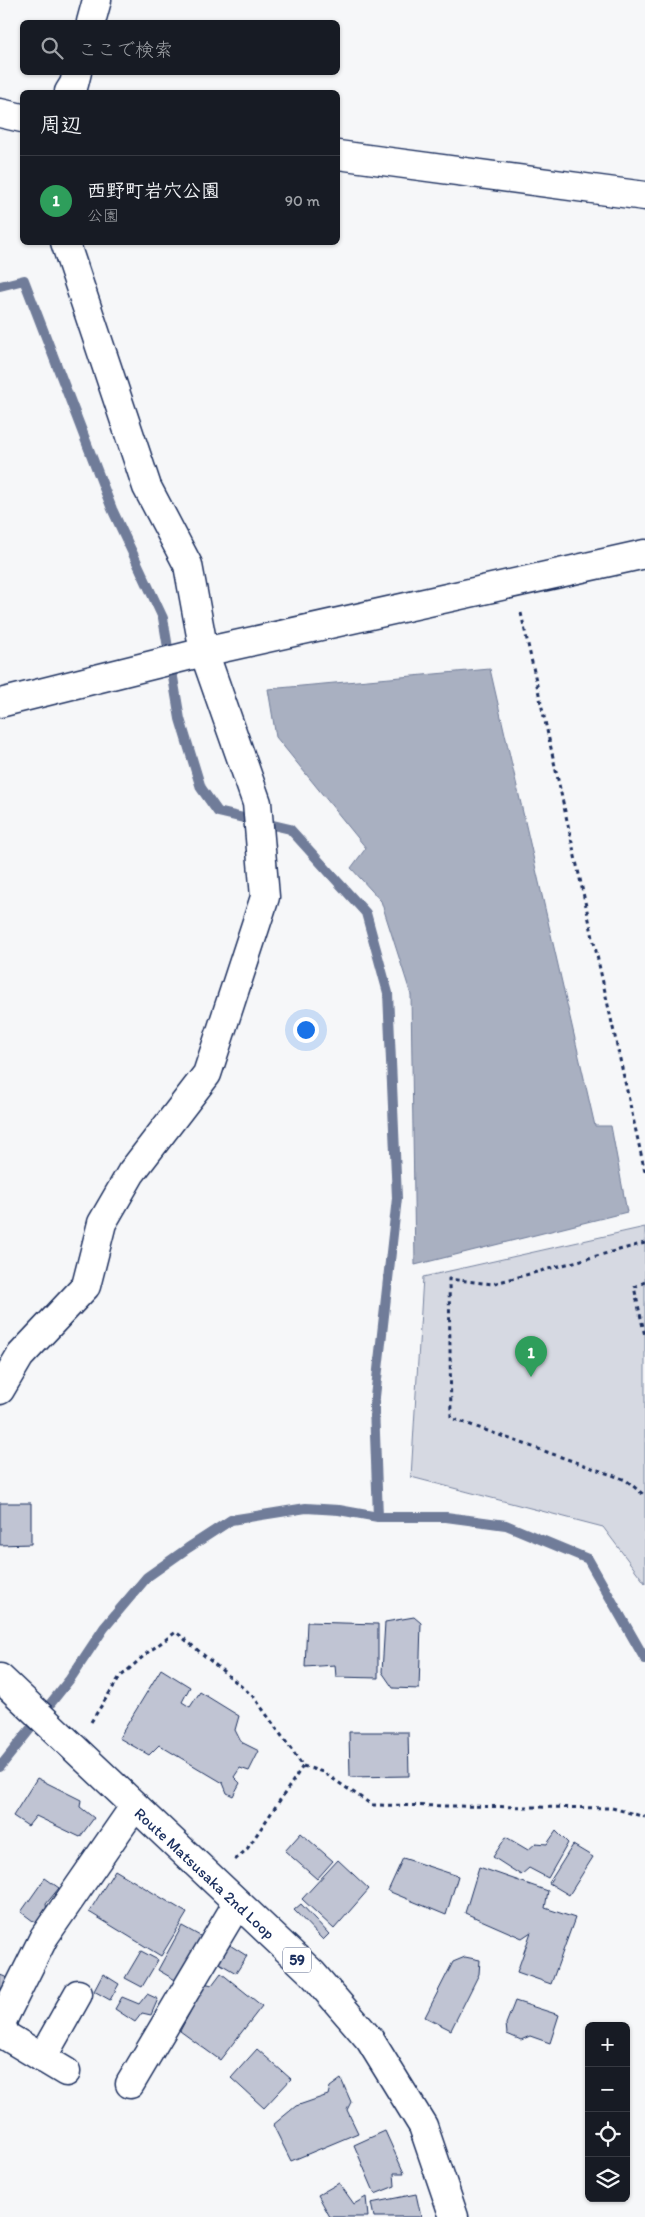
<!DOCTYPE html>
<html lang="ja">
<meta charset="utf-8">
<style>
:root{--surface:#171b24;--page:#242831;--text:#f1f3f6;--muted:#9ea1a6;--line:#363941;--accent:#1a73e8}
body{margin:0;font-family:Itim,"Klee One",sans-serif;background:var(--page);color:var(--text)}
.controls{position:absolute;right:15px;bottom:15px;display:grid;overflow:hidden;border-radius:8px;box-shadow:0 1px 4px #0004}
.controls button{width:45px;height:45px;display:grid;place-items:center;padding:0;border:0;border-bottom:1px solid var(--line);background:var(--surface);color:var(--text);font:25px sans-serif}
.you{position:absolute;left:305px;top:1029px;width:18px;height:18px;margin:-12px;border:4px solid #fff;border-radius:50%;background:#1a73e8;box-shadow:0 0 0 8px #1a73e833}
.badge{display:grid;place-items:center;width:32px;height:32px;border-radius:50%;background:var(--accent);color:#fff;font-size:16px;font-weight:700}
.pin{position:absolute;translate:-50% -41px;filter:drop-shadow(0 1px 2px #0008)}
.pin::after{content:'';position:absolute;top:26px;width:18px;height:15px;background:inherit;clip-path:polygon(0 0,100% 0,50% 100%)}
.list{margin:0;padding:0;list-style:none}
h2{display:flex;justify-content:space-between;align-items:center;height:65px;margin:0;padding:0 20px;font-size:21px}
h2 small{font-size:16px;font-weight:400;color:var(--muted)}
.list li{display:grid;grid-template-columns:32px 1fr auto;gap:15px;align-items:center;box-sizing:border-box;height:90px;padding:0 20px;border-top:1px solid var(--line)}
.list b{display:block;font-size:19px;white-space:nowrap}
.list p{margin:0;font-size:16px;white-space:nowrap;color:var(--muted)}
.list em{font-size:16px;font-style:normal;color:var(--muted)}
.icon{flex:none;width:28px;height:28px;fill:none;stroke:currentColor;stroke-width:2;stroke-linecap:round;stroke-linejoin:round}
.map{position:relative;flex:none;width:645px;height:2217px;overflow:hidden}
.search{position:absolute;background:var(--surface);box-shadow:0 1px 4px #0004;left:20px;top:20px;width:320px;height:55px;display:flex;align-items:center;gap:12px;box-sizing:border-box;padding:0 18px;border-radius:8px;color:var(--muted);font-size:19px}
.panel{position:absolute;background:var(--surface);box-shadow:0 1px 4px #0004;left:20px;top:90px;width:320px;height:155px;border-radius:8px}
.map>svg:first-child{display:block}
</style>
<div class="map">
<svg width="645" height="2217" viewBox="0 0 645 2217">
<rect width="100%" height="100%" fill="#f6f7f9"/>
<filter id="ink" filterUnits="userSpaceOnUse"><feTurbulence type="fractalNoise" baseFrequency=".02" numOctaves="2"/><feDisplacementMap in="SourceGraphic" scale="10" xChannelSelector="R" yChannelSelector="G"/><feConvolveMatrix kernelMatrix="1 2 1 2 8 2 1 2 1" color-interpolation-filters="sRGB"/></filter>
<g filter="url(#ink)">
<path fill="#d6d9e2" stroke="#7884a0" d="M 645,1227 L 645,1583 L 603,1527 L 411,1477 L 423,1277 Z"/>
<path fill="#a9b0c1" stroke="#707c99" d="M 490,669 L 595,1126 L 611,1126 L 627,1212 L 415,1265 L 411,995 L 381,901 L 351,868 L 366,848 L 276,737 L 268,689 Z"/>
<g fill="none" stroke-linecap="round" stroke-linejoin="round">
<g stroke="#707c99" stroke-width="10">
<path d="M 0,286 L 24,280 L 112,509 L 163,618 L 180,719 L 201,788 L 218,812 L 290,829 L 366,913 L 388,993 L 397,1198 L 374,1406 L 378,1517 L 446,1517 L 506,1525 L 588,1559 L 645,1659"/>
<path d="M 0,1767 L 70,1679 L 104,1628 L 147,1577 L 188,1548 L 231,1520 L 306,1508 L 339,1510 L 378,1517"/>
</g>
</g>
<g fill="#c0c4d3" stroke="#1b2f5e">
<path d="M 0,1503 L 31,1503 L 31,1544 L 0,1545 Z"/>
<path d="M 414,1617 L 421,1623 L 419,1689 L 393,1688 L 382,1672 L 385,1622 Z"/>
<path d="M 307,1622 L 378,1624 L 378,1678 L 336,1677 L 335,1665 L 305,1667 Z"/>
<path d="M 161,1669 L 190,1687 L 182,1702 L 190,1707 L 200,1692 L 239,1716 L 235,1730 L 241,1742 L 259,1751 L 249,1771 L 240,1768 L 234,1777 L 240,1783 L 233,1796 L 227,1793 L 223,1783 L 159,1745 L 149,1755 L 119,1738 Z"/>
<path d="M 349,1732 L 408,1732 L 409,1776 L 350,1777 Z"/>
<path d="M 37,1778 L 81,1800 L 80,1807 L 94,1818 L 80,1837 L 36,1816 L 28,1826 L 13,1816 Z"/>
<path d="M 556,1831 L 568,1843 L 548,1878 L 529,1868 L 521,1875 L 493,1857 L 506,1837 L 528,1850 L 536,1843 L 547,1844 Z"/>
<path d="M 301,1833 L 333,1861 L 317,1879 L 285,1851 Z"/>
<path d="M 573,1845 L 593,1857 L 569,1895 L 549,1883 Z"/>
<path d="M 403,1858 L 458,1876 L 446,1915 L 388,1891 Z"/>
<path d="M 338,1860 L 369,1889 L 334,1929 L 302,1899 Z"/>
<path d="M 479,1867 L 548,1891 L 545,1908 L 575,1918 L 551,1984 L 517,1972 L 531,1932 L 522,1938 L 465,1913 Z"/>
<path d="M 115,1870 L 187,1913 L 161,1956 L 89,1912 Z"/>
<path d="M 45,1878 L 59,1888 L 46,1904 L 47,1912 L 37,1924 L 21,1912 Z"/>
<path d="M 301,1904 L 329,1934 L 323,1940 L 294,1910 Z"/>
<path d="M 182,1926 L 202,1937 L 177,1981 L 158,1970 Z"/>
<path d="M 225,1942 L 247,1956 L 236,1973 L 214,1960 Z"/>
<path d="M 141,1951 L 158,1960 L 142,1987 L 125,1978 Z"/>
<path d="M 465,1957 L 480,1960 L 479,1974 L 451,2030 L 425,2017 L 453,1962 Z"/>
<path d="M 221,1973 L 262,2006 L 220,2060 L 180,2031 L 190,2012 L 187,2006 L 200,1982 L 212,1985 Z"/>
<path d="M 103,1974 L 119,1984 L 110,2000 L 94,1991 Z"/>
<path d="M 0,1975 L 8,1978 L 0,1995 Z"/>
<path d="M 147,1994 L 158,1999 L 151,2015 L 142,2013 L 135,2022 L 115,2009 L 122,1997 L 139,2004 Z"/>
<path d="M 515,2001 L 559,2015 L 550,2043 L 530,2036 L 521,2040 L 507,2034 L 506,2024 Z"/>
<path d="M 257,2049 L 291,2079 L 264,2108 L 231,2078 Z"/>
<path d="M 341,2079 L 351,2102 L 347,2110 L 358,2133 L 291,2161 L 273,2125 L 296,2106 L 328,2095 L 330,2087 Z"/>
<path d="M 385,2131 L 404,2173 L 394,2173 L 395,2186 L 375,2194 L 354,2145 Z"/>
<path d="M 339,2183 L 354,2204 L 366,2197 L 368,2217 L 330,2217 L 318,2195 Z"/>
<path d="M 416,2194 L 421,2217 L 374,2217 L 371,2203 Z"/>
</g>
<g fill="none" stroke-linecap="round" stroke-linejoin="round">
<defs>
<g id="street">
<path d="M 91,22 L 97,0"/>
<path d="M 69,92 L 74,84 L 77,72"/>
<path d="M 0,113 L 22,118"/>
<path d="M 338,155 L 645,196"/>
<path d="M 0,703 L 204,652 L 645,554"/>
<path d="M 0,1390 L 20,1356 L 86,1286 L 102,1223 L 131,1173 L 207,1074 L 265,897 L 257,803 L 204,652 L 188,565 L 147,487 L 65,242"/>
<path d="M 1,2024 L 6,2036 L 66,2072"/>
<path d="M 0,2025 L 44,1937 L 134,1807"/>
<path d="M 42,2058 L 78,1994"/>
<path d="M 130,2084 L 237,1904"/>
</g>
<path id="primary" d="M 0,1678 L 312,1973 L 370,2040 L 423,2126 L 454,2217"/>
</defs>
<use href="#street" stroke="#1b2f5e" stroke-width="31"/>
<use href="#primary" stroke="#1b2f5e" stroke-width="31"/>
<g stroke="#1b2f5e" stroke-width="3" stroke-dasharray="4 4" stroke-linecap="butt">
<path d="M 521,613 L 645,1172"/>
<path d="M 645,1243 L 492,1284 L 449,1279 L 451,1418 L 626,1480 L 645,1496"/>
<path d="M 645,1282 L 634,1287 L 645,1336"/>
<path d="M 91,1722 L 119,1678 L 147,1653 L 176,1632 L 254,1697 L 303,1766 L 247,1849 L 235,1860"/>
<path d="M 303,1766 L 323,1772 L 372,1805 L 612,1808 L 645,1817"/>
</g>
<use href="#street" stroke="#fff" stroke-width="28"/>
<use href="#primary" stroke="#fff" stroke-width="28"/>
</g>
</g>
<g text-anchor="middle" stroke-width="4" stroke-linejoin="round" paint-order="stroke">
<rect fill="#fff" stroke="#5f6d8e" stroke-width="1" x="283" y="1947.5" width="28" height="25" rx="4"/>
<g font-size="15" font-weight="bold" fill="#1b2f5e">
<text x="297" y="1965">59</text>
</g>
<g font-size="16" fill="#1b2f5e" stroke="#fff">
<text transform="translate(205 1873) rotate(43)" y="6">Route Matsusaka 2nd Loop</text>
</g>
</g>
</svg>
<div class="controls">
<button>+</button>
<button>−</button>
<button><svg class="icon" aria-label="locate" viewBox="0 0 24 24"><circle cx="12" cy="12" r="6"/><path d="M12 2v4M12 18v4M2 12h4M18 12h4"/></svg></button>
<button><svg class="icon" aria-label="layers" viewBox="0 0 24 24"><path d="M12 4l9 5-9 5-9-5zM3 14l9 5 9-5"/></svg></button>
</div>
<div class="you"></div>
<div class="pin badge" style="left:531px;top:1377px;background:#2e9e5b">1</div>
<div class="search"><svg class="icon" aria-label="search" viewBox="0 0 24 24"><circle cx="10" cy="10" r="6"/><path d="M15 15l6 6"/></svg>ここで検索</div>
<section class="panel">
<h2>周辺<small></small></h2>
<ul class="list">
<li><span class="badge" style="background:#2e9e5b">1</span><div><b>西野町岩穴公園</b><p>公園</p></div><em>90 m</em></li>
</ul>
</section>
</div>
